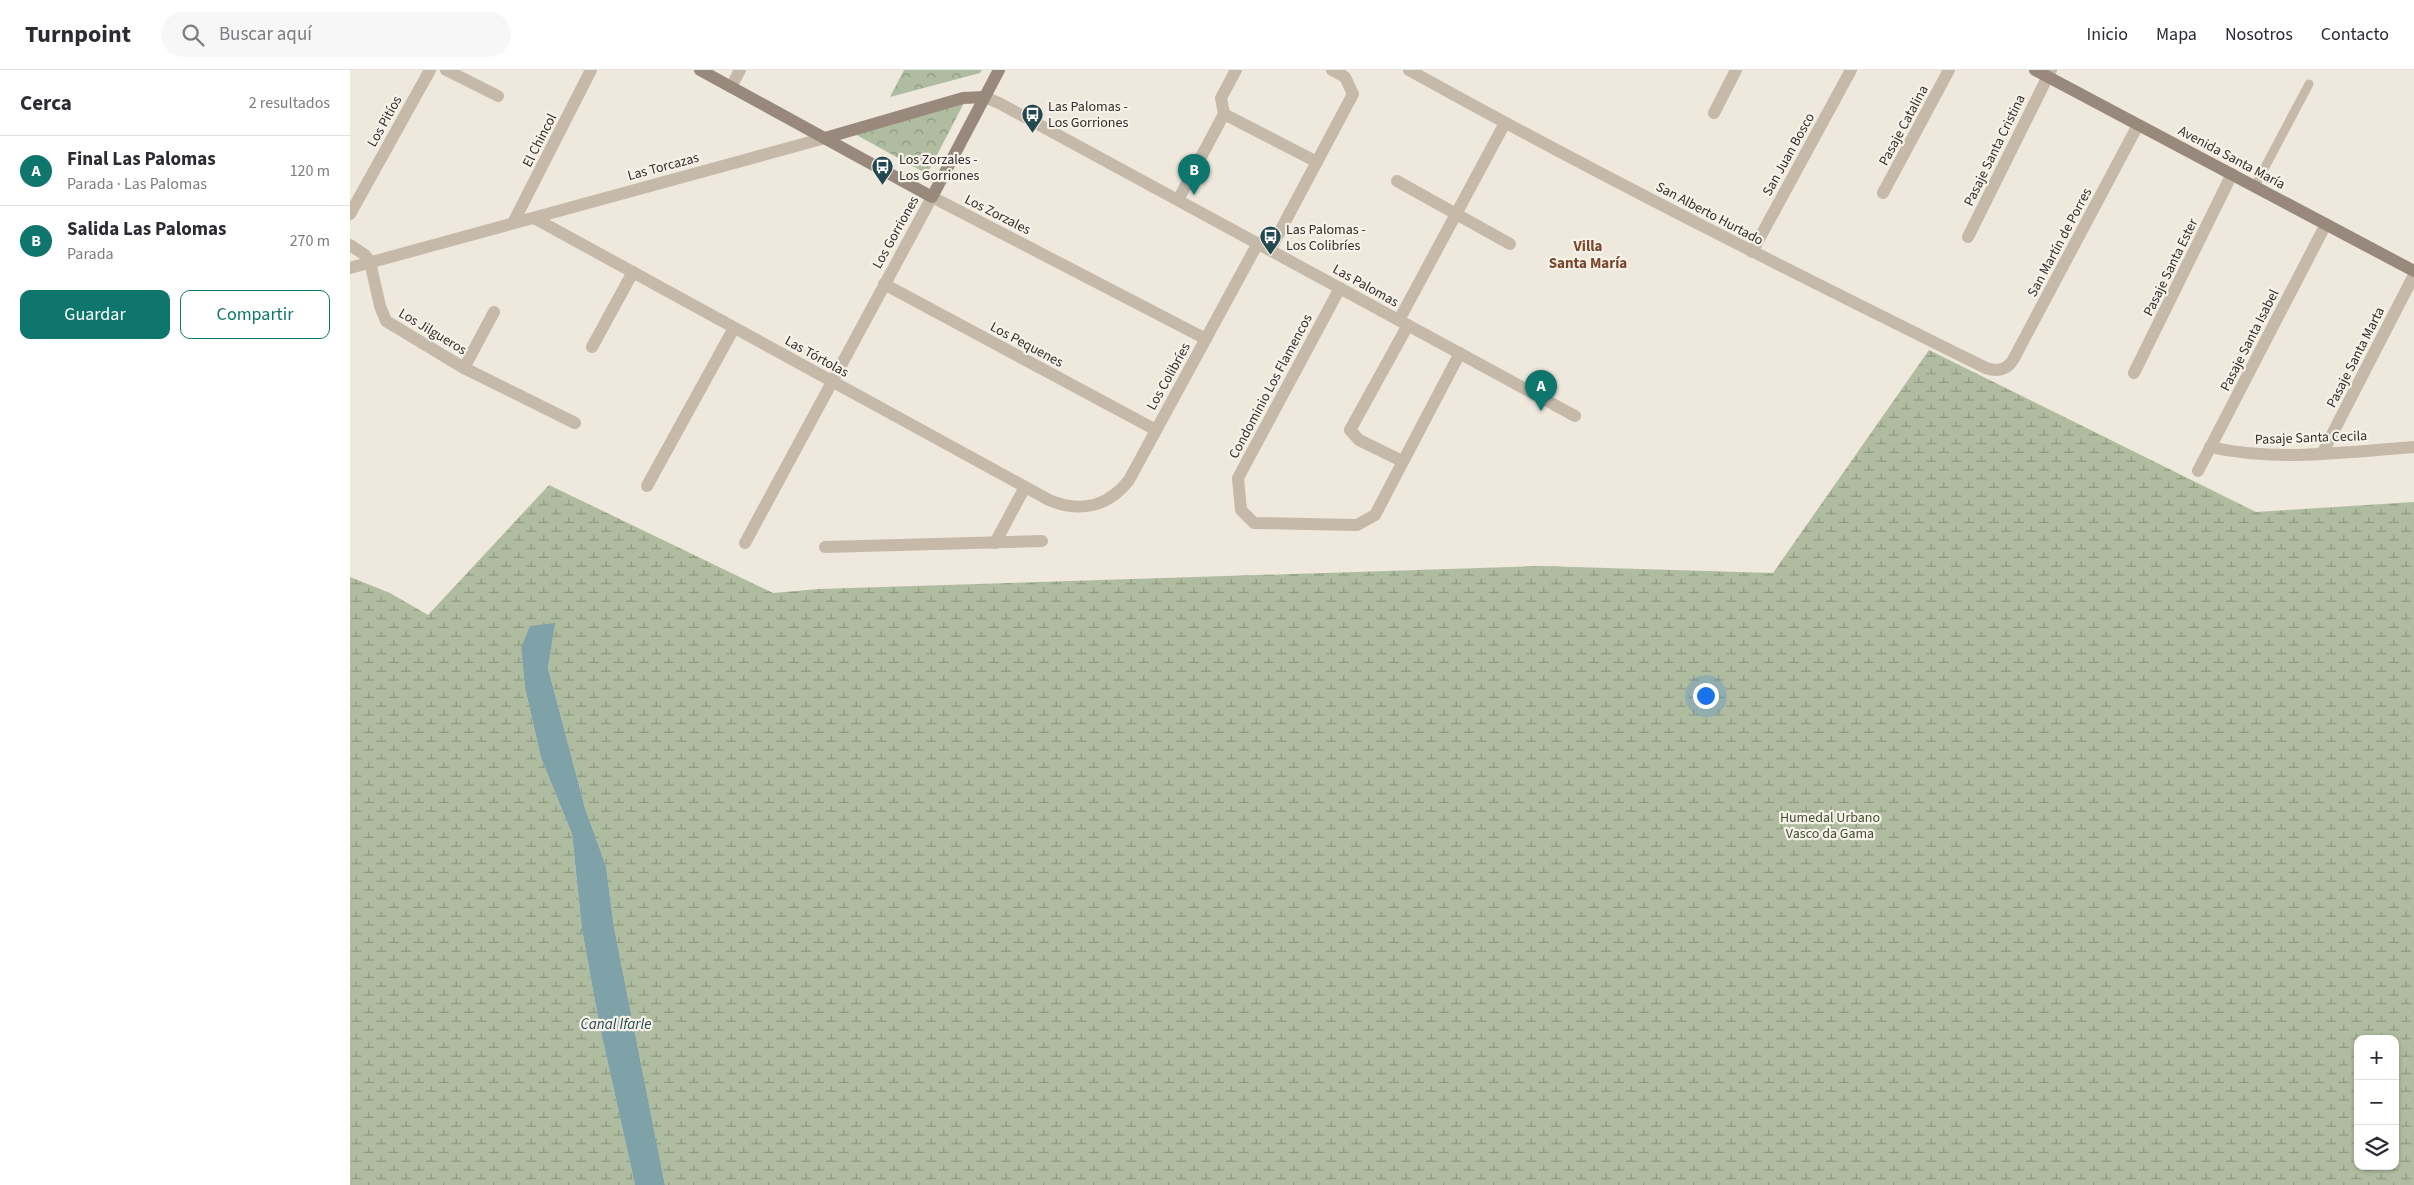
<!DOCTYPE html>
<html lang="es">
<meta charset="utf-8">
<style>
:root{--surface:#fff;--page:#f7f7f7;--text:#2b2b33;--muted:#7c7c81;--line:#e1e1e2;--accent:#0f766e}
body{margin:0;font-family:"Source Sans 3",sans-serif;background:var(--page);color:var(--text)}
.controls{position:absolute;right:15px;bottom:15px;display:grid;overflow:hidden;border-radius:10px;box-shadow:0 1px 4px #0004}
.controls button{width:45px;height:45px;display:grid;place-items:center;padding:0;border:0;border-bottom:1px solid var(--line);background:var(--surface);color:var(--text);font:25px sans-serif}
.you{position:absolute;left:1355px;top:625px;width:18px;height:18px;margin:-12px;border:4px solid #fff;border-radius:50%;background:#1a73e8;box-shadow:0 0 0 8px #1a73e833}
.badge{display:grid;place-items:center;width:32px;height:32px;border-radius:50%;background:var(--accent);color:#fff;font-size:16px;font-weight:700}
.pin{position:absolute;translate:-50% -41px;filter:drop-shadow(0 1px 2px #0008)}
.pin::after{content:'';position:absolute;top:26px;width:18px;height:15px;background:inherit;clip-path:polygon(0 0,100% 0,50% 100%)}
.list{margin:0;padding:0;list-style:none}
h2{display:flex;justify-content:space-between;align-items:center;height:65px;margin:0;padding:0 20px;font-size:21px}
h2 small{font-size:16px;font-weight:400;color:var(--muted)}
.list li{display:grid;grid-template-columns:32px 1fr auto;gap:15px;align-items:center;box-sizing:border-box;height:70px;padding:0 20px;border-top:1px solid var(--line)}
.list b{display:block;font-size:19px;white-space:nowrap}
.list p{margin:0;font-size:16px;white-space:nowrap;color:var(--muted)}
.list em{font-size:16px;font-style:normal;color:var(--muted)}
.actions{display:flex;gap:10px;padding:15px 20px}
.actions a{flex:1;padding:11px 0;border:1px solid var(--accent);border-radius:10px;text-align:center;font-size:18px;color:var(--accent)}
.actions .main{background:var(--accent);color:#fff}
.icon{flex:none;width:28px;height:28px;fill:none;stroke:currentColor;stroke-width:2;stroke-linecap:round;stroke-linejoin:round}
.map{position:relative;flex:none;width:2064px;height:1115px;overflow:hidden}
header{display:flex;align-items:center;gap:30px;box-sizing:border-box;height:70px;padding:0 25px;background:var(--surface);border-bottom:1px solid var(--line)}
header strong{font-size:24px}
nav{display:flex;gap:28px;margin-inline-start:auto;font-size:18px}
.search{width:350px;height:45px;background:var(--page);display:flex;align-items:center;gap:12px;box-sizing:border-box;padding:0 18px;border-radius:28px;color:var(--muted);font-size:19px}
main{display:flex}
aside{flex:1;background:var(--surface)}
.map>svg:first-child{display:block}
</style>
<header>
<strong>Turnpoint</strong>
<div class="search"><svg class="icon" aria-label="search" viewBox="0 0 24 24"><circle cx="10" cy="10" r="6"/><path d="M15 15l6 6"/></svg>Buscar aquí</div>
<nav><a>Inicio</a><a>Mapa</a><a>Nosotros</a><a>Contacto</a></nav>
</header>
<main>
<aside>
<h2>Cerca<small>2 resultados</small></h2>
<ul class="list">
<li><span class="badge">A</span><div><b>Final Las Palomas</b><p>Parada · Las Palomas</p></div><em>120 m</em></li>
<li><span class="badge">B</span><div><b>Salida Las Palomas</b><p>Parada</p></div><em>270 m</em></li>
</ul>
<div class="actions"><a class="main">Guardar</a><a>Compartir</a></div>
</aside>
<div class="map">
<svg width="2064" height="1115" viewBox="0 0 2064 1115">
<defs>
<pattern id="forest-crowns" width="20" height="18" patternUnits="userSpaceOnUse" patternTransform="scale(1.25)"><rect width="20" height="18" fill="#afbc9f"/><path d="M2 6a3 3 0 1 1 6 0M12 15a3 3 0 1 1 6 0" fill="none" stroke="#8f9982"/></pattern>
<pattern id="wetland-marsh" width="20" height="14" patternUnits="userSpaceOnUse" patternTransform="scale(1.25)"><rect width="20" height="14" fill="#afbc9f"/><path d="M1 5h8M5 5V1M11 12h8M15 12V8" fill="none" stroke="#8f9982"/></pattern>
</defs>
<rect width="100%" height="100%" fill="#efe8dd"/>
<g fill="url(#forest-crowns)">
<path d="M 554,0 L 632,0 L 630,3 L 540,27 Z"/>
<path d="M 614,33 L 577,104 L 503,63 Z"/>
</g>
<path fill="url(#wetland-marsh)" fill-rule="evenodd" d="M 1579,280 L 1906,442 L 2064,432 L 2064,1115 L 315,1115 L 264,857 L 256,796 L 235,738 L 198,598 L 204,553 L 171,578 L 175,618 L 191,688 L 222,764 L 232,860 L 249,953 L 285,1115 L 0,1115 L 0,507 L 40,523 L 78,545 L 199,415 L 423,523 L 469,519 L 1191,496 L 1423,503 ZM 2008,969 L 2045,969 L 2045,1096 L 2008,1096 Z"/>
<path fill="#7fa2a8" d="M 205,553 L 198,598 L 235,738 L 256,796 L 264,857 L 315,1115 L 285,1115 L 249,953 L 232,860 L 222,764 L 191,688 L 175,618 L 171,578 L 180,556 Z"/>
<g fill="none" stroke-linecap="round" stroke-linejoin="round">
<path stroke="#c5baaa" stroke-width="9" d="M 1905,116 L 1959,14"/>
<g stroke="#c5baaa" stroke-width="12">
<path d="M 96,0 L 148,26"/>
<path d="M 1059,0 C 1248,105 1442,202 1636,298 C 1647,302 1657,300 1663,290 L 1788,55"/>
<path d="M 381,17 L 390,0"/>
<path d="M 634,27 L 649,33 L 1225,346"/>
<path d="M 1364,43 L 1386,0"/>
<path d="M 874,44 L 967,92"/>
<path d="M 874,44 L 871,28 L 886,0"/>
<path d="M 1047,111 L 1160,174"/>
<path d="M 1533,123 L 1599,0"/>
<path d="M 828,130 L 874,44"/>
<path d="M 0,144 L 80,0"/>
<path d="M 184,148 L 699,430 C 730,443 758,437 779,410 L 908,173"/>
<path d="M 163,153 L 241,0"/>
<path d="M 1618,167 L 1701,0"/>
<path d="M 0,175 L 15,185 L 20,192 L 30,236 L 36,251 L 114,298 L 225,353"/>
<path d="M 920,180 L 1003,24 L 995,7 L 982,0"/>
<path d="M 1402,182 L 1501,0"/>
<path d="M 0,198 L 475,68"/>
<path d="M 534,214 L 806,360"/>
<path d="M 990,218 L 888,408 L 891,440 L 904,453 L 1007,455 L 1025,445 L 1110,283"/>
<path d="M 1049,250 L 1155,53"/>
<path d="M 242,277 L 283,202"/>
<path d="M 114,298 L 144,242"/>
<path d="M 1784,303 L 1882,104"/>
<path d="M 1860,377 C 1926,392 1998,382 2064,377"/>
<path d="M 1972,384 L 2064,205"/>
<path d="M 1052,391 L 1009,370 L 1000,360 L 1058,255"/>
<path d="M 1848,401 L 1976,154"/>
<path d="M 297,416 L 384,258"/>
<path d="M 395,473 L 582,127 L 856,269"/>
<path d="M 645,473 L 675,417"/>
<path d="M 475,477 L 692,471"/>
</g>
<g stroke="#99897c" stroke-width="12">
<path d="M 350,0 L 582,127 L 649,0"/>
<path d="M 1685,0 L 2064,201"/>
<path d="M 475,68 L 613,28 L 634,27"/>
</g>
</g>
<defs>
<symbol id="bus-pin" viewBox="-11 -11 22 30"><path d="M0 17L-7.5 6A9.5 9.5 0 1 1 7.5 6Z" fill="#244850" stroke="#f7f2e9"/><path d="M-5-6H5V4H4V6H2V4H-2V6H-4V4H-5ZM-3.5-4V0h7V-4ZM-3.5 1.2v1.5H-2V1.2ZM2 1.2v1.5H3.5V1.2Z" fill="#fff"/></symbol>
</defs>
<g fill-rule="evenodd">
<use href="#bus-pin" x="670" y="32" width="25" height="34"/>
<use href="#bus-pin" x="520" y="84" width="25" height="34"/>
<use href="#bus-pin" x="908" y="154" width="25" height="34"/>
</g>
<g text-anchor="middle" stroke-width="4.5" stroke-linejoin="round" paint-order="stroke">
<g font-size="14" fill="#342d29" stroke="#f7f2e9" text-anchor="start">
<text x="698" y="41">Las Palomas -<tspan x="698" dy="16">Los Gorriones</tspan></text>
<text x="549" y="94">Los Zorzales -<tspan x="549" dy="16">Los Gorriones</tspan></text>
<text x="936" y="164">Las Palomas -<tspan x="936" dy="16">Los Colibríes</tspan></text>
</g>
<g font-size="14" fill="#342d29" stroke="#f7f2e9">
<text transform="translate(34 51) rotate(-61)" y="5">Los Pitíos</text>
<text transform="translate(1553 55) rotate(-62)" y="5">Pasaje Catalina</text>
<text transform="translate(189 70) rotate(-63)" y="5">El Chincol</text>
<text transform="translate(1644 80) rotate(-64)" y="5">Pasaje Santa Cristina</text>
<text transform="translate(1438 84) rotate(-61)" y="5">San Juan Bosco</text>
<text transform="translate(1882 87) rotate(28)" y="5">Avenida Santa María</text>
<text transform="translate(313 96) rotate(-15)" y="5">Las Torcazas</text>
<text transform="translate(1360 143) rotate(28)" y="5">San Alberto Hurtado</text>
<text transform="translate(648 144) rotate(27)" y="5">Los Zorzales</text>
<text transform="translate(545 162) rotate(-61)" y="5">Los Gorriones</text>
<text transform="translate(1709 172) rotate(-62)" y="5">San Martín de Porres</text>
<text transform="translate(1820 197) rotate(-64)" y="5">Pasaje Santa Ester</text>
<text transform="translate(1016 215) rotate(29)" y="5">Las Palomas</text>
<text transform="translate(83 261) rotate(31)" y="5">Los Jilgueros</text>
<text transform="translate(1899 270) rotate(-63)" y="5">Pasaje Santa Isabel</text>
<text transform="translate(677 274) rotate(28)" y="5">Los Pequenes</text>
<text transform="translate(467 286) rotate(29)" y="5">Las Tórtolas</text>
<text transform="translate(2005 287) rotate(-63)" y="5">Pasaje Santa Marta</text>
<text transform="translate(818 306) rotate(-61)" y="5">Los Colibríes</text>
<text transform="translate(920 316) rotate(-62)" y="5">Condominio Los Flamencos</text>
<text transform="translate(1961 367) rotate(-2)" y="5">Pasaje Santa Cecila</text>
</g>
<g font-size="14" fill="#404f30" stroke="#f7f2e9">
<text x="1480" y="752">Humedal Urbano<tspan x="1480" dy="16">Vasco da Gama</tspan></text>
</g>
<g font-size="15" font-weight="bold" fill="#79472c" stroke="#f7f2e9">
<text x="1238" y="181">Villa<tspan x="1238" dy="17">Santa María</tspan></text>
</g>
<g font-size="15" font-style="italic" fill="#244850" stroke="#f7f2e9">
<text x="266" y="959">Canal Ifarle</text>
</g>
</g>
</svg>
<div class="controls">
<button>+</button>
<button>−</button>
<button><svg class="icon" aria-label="layers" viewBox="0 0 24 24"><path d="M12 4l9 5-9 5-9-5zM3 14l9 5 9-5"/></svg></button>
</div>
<div class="you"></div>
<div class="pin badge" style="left:1191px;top:341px">A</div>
<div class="pin badge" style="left:844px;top:125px">B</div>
</div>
</main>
